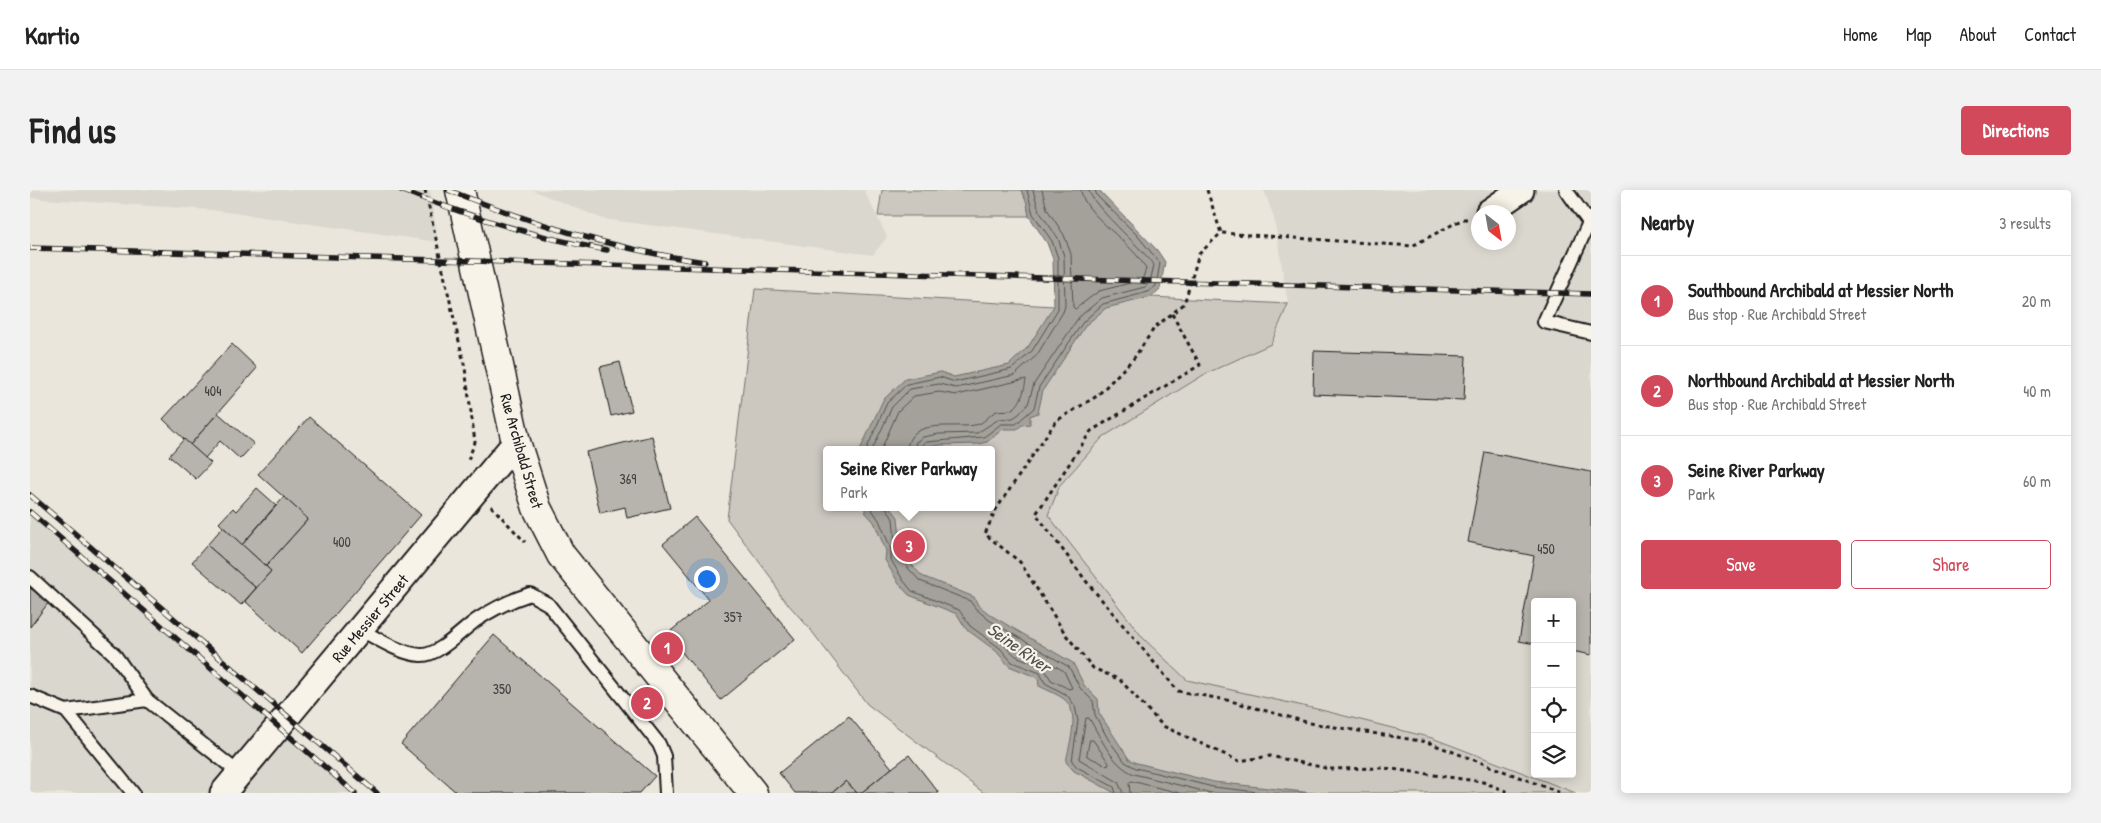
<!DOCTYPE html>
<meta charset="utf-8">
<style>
:root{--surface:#fff;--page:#f2f2f2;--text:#222;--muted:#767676;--line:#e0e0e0;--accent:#d1495b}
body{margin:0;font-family:"Patrick Hand",sans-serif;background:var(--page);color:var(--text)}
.controls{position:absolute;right:15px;bottom:15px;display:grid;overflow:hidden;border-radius:5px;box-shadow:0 2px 12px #0003}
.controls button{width:45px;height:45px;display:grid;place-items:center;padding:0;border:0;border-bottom:1px solid var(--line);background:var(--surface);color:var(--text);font:25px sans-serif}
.compass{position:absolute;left:1441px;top:15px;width:45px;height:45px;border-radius:50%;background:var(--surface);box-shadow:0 2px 12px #0003;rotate:149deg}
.you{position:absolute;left:676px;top:388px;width:18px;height:18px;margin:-12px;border:4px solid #fff;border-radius:50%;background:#1a73e8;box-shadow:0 0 0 8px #1a73e833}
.badge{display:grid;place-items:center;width:32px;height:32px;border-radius:50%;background:var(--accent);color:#fff;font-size:16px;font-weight:700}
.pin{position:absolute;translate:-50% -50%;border:2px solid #fff;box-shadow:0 1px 5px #0006}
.popup{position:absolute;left:793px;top:256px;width:172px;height:65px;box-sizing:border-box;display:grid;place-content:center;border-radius:5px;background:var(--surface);filter:drop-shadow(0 1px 4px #0005);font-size:16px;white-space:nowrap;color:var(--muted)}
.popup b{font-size:19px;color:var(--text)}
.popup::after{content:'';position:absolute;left:50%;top:100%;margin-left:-10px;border:10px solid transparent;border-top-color:var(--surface)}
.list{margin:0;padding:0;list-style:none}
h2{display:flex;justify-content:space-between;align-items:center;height:65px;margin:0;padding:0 20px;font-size:21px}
h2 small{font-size:16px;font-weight:400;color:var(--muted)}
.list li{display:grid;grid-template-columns:32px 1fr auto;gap:15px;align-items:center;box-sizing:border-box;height:90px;padding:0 20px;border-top:1px solid var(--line)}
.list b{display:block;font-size:19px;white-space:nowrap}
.list p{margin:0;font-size:16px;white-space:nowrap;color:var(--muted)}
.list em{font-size:16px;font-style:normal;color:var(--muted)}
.actions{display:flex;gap:10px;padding:15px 20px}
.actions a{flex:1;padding:11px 0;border:1px solid var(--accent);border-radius:5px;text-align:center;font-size:18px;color:var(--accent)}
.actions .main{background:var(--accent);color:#fff}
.icon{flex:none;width:28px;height:28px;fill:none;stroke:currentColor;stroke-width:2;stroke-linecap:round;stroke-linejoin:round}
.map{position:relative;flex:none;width:1561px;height:603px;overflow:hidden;border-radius:5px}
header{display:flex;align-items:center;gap:30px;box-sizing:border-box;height:70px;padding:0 25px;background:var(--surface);border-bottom:1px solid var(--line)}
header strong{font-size:24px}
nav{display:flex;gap:28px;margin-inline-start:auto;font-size:18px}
.intro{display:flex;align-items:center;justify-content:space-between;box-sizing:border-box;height:120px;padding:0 30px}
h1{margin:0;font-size:35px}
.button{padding:12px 22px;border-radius:5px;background:var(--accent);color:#fff;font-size:18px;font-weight:700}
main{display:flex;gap:30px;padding:0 30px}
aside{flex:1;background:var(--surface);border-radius:5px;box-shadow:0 2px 12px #0003}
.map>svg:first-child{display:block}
</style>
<header>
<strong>Kartio</strong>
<nav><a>Home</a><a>Map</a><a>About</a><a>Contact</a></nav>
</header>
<div class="intro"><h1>Find us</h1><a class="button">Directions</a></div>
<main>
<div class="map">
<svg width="1561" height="603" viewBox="0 0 1561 603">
<rect width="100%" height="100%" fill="#eae6dc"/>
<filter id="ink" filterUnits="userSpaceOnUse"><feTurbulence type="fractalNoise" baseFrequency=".02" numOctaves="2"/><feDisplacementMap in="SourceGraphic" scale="10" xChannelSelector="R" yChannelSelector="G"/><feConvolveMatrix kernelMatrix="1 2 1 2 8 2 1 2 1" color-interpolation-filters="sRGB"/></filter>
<g filter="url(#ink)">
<g fill="#dad7ce" fill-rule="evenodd">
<path d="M 0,0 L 400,0 L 408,52 L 182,20 L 0,8 Z"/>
<path d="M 502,0 L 834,0 L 857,47 L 843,65 L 573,29 Z"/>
<path d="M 1234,0 L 1561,0 L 1561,603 L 1546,603 L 1402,548 L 1291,520 L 1157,490 L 1113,448 L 1018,325 L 1030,295 L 1073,247 L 1175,184 L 1242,153 L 1258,114 L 1244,28 ZM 1448,22 L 1478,22 L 1478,52 L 1448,52 ZM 1505,412 L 1542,412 L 1542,584 L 1505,584 Z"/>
<path d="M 0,322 L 249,538 L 325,603 L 0,603 Z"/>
</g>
<g fill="#ccc8c0" stroke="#74726e" fill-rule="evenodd">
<path d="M 852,0 L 991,0 L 997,13 L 999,26 L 848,26 Z"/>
<path d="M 725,99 L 1024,116 L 1121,107 L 1258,114 L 1241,154 L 1175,184 L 1073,247 L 1030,295 L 1018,325 L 1113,448 L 1157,490 L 1291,520 L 1402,548 L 1546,603 L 954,603 L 837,514 L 780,439 L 750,405 L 742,389 L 697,329 ZM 796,260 L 962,260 L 962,317 L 796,317 Z"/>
</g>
<g fill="#a3a19a" stroke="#6d6c68">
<path d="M 991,0 L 1069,0 L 1127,60 L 1135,72 L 1130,99 L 1121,107 L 1076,118 L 1056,135 L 1013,200 L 1008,223 L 1000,226 L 1000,234 L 992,235 L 987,239 L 973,239 L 957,252 L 948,254 L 910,255 L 883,260 L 830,260 L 853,210 L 875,189 L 911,182 L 924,187 L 979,175 L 998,157 L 1024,116 L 1023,69 L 1017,53 L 999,26 L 997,13 Z"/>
<path d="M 835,317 L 860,317 L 868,327 L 870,348 L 881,374 L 892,386 L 944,407 L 948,415 L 962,426 L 1043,473 L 1054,495 L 1068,509 L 1069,523 L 1099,569 L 1107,573 L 1184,592 L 1283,603 L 1085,603 L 1044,581 L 1036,572 C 1039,554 1051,523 1034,509 C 1027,504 1017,500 1009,496 L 1008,488 L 979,476 L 966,461 L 936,439 L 927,424 L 879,405 L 869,394 L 855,370 L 856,361 L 844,332 L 835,322 Z"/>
</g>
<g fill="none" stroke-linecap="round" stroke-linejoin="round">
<g stroke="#52514e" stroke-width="1">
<path d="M 1012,0 L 1017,19 L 1034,45 L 1041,64 L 1043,117 L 1045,119 L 1069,101 L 1112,90 L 1116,79 C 1105,54 1052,24 1051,0"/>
<path d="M 836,260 L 857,213 L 877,194 L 910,187 L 925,192 L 982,179 L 1002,161 L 1028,119 L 1028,68 L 1022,51 L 1003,24 L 997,0"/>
<path d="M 842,260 L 862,217 L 880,199 L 909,194 L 926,198 L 985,185 L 1007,165 L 1033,122 L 1035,116 L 1034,66 L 1028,48 L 1009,21 L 1003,0"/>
<path d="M 851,260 L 868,221 L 884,206 L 909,202 L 927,205 L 996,189 C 995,198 991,218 979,220 C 975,221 971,220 967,221 C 959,224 954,234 945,235 C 924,239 878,227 877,260"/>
<path d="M 884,260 L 886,252 L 893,247 L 909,244 L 947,243 L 969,229 L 983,228 L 989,224 L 998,214 L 1004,194 L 1049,127 L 1072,108 L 1115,97 L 1120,92 L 1124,75 C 1112,58 1060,14 1059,0"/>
<path d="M 891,260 L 892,255 L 896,252 L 954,247 L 971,234 L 986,234 L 1004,218 L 1009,197 L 1053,132 L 1073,114 L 1118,102 L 1126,96 L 1130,73 L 1106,44 L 1067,6 L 1065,0"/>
<path d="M 840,317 L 849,330 L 861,359 L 861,370 L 873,390 L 882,401 L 929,420 L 940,436 L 970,458 L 982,472 L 1010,483 L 1015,493 L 1037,505 L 1045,516 L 1048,531 L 1042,571 L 1047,577 L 1084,597 L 1086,603"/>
<path d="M 856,317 L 863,329 L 865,350 L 878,378 L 890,391 L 940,411 L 945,418 L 959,430 L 1039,477 L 1050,498 L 1063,511 L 1065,525 L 1078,549 L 1095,572 L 1106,578 L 1183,597 L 1237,603"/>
<path d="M 965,443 L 968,443 L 1034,481 L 1042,498 L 1039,499 L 1021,490 L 1014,478 L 986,466 L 965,447 Z"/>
<path d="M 1060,550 L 1063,550 L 1079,573 L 1078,576 L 1057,566 Z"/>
<path d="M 1093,603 L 1088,592 L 1049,569 L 1056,528 L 1059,528 C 1071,548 1082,575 1104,584 L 1181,603"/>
<path d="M 1100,603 L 1099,593 L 1101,591 L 1150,603"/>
</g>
</g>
<g fill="#b6b4ac" stroke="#1c1c1c">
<path d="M 202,154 L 227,178 L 160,255 L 133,229 Z"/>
<path d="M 1284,161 L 1436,166 L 1434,210 L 1283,204 Z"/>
<path d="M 590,172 L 602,221 L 581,226 L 570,177 Z"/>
<path d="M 188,223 L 224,254 L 210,269 L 190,251 L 175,268 L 160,255 Z"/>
<path d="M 279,227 L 391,325 L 272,463 L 215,411 L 241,381 L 236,376 L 278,329 L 228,284 Z"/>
<path d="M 622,246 L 640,318 L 597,328 L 595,317 L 570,323 L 556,262 Z"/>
<path d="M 154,249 L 181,273 L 166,289 L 139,266 Z"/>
<path d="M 1455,262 L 1561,282 L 1561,465 L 1542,461 L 1542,412 L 1505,412 L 1505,454 L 1489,451 L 1504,366 L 1438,352 Z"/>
<path d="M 227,298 L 246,315 L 212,355 L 189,333 L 203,318 L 206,321 Z"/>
<path d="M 254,307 L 278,329 L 236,376 L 212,355 Z"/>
<path d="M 665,327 L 765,449 L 691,510 L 637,444 L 679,410 L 633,354 Z"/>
<path d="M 193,337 L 241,381 L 226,398 L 177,355 Z"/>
<path d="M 177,355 L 226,398 L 211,415 L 162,372 Z"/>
<path d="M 0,398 L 19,412 L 0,437 Z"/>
<path d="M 464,445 L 625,586 L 610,603 L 427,603 L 371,554 Z"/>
<path d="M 819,526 L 862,578 L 831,603 L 827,603 L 816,591 L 802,603 L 765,603 L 749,583 Z"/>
<path d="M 879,565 L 909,603 L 831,603 L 862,578 Z"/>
<path d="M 816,591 L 827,603 L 802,603 Z"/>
</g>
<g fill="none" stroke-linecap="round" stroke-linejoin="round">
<defs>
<g id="service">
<path d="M 1536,0 L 1561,35"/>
<path d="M 1561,28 L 1514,132 L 1561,143"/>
<path d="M 0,387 L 84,464 L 117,510"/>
<path d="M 331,440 C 348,449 371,464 391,465 C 409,466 434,438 448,429 C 465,418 481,410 500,404 L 518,414 L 629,554 L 634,566 L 636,603"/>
<path d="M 0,506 L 36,521"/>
<path d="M 103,603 L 36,521 L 117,510 L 209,583"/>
</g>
<g id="minor">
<path d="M 1459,22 L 1491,0"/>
<path d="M 193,603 L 486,252"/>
</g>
<path id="secondary" d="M 430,0 L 486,252 L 507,318 L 531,365 L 723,603"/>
</defs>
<use href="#service" stroke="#1c1c1c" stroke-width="16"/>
<use href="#minor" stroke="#1c1c1c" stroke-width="29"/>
<use href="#secondary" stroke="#1c1c1c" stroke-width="31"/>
<g stroke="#1c1c1c" stroke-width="3" stroke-dasharray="4 4" stroke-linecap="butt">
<path d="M 395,0 L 435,178 L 445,252 L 438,270"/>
<path d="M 1177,0 L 1191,43"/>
<path d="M 1437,29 L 1433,29 L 1382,56 L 1191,43 L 1169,64 L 1154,114 L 1125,137 L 1104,168 L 1067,206 L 1026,231 L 965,321 L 955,344 L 990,372 L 1036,445 L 1063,478 L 1090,490 L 1133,536 L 1209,571 L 1240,566 L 1300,579 L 1355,578 L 1453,592 L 1481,603"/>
<path d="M 1142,124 L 1170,175 L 1061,241 L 1006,324 L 1056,391 L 1148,501 L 1197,510 L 1280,533 L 1397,552 L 1531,603"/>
<path d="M 461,316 L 495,352"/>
</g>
<use href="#service" stroke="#f7f3e8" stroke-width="12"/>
<use href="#minor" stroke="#f7f3e8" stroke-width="25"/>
<use href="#secondary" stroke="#f7f3e8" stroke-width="28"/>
<defs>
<g id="rail">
<path d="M 371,0 C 438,26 507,48 577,60"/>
<path d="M 418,0 C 501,33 585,60 675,72"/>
<path d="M 0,58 L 1561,104"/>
<path d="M 0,305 L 347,603"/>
<path d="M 0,322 L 325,603"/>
</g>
</defs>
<use href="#rail" stroke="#1c1c1c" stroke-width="5.5"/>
<use href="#rail" stroke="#f7f3e8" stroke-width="4" stroke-dasharray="11" stroke-linecap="butt"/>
</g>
</g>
<g text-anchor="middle" stroke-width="4.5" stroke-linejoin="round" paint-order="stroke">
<g font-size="14" fill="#424240">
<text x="183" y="206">404</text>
<text x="598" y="294">369</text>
<text x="312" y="357">400</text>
<text x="1516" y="364">450</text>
<text x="703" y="432">357</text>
<text x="472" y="504">350</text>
</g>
<g font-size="16" fill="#1c1c1c" stroke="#f7f3e8">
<text transform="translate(492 261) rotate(74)" y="6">Rue Archibald Street</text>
<text transform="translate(340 428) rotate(-50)" y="6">Rue Messier Street</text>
</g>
<g font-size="18" font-style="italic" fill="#52514e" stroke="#f7f3e8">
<text transform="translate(989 458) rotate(35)" y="6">Seine River</text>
</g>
</g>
</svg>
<div class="controls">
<button>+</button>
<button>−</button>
<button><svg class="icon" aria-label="locate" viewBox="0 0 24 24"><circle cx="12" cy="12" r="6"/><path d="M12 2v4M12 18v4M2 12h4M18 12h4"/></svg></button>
<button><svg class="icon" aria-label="layers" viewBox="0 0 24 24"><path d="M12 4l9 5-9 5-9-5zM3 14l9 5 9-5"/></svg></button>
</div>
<svg class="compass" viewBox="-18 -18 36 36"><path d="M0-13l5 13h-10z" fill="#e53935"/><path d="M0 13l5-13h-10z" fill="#767676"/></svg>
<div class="you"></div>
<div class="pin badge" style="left:637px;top:458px">1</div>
<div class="pin badge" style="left:617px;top:513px">2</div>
<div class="pin badge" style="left:879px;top:356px">3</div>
<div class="popup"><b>Seine River Parkway</b>Park</div>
</div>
<aside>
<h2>Nearby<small>3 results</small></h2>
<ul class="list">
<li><span class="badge">1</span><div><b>Southbound Archibald at Messier North</b><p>Bus stop · Rue Archibald Street</p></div><em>20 m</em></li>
<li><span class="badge">2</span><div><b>Northbound Archibald at Messier North</b><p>Bus stop · Rue Archibald Street</p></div><em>40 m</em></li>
<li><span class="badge">3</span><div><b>Seine River Parkway</b><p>Park</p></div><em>60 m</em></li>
</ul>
<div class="actions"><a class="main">Save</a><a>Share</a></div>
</aside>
</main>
